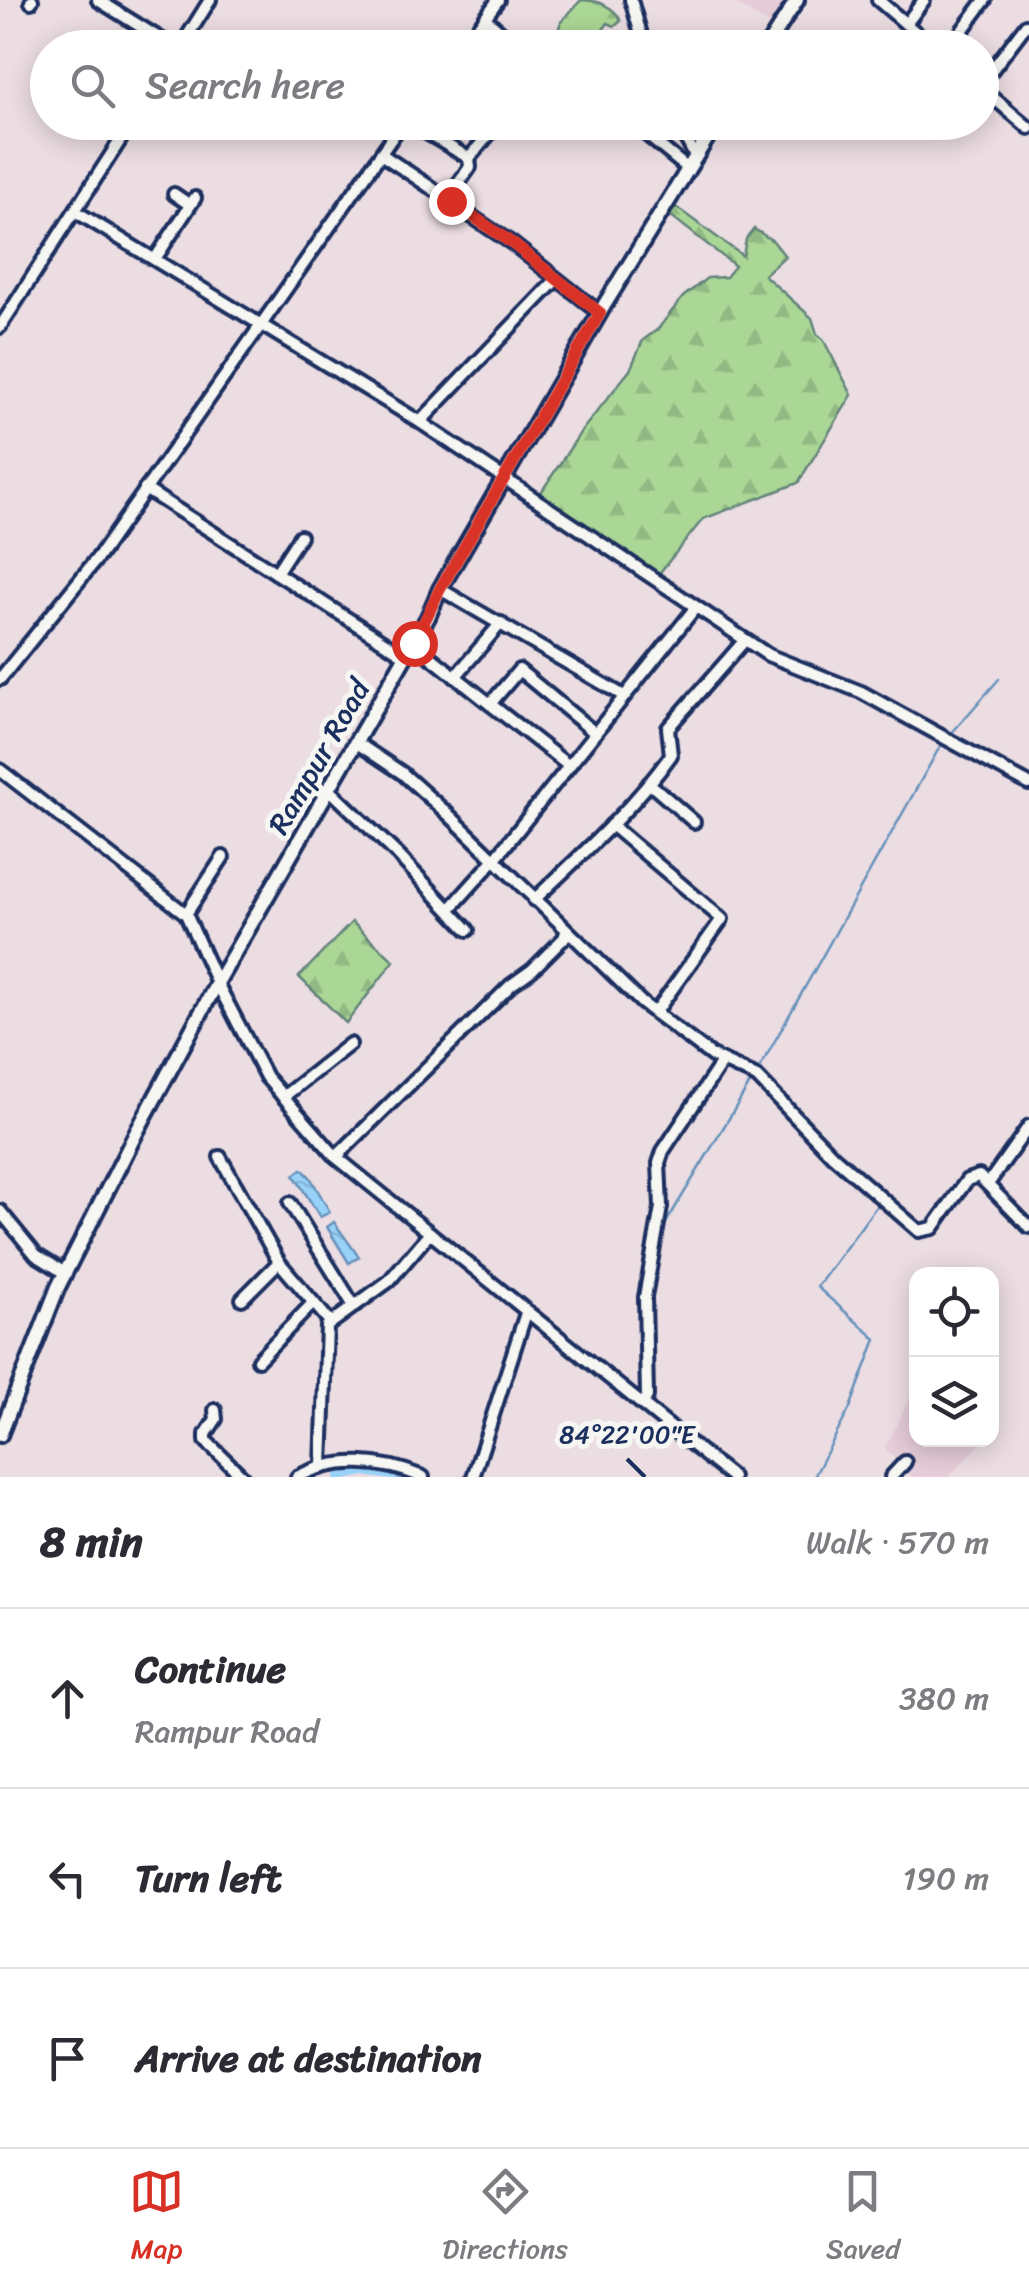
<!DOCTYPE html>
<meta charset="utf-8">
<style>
:root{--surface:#fff;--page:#f7f7f7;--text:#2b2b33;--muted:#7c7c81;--line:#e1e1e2;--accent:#d93025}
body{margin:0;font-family:Sriracha,sans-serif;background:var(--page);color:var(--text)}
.controls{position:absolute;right:30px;bottom:30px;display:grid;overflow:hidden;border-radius:20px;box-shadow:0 5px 25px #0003}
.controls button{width:90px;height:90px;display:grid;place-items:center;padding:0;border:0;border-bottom:2px solid var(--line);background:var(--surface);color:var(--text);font:50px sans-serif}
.stop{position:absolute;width:30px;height:30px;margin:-22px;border:8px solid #d93025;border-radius:50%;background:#fff}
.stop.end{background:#d93025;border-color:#fff;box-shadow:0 2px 10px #0008}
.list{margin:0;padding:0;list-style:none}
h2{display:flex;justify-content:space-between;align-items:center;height:130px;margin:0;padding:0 40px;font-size:42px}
h2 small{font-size:32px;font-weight:400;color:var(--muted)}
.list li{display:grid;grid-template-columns:65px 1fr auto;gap:30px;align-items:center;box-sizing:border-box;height:180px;padding:0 40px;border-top:2px solid var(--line)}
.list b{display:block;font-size:38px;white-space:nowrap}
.list p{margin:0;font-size:32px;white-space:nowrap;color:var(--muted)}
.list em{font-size:32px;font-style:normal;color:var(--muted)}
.icon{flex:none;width:55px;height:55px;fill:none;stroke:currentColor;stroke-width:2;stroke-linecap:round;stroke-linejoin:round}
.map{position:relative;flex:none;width:1029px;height:1477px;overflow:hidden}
.search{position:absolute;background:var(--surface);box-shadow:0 5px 25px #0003;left:30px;right:30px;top:30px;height:110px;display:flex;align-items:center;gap:25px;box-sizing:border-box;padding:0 35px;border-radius:55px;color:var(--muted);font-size:38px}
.sheet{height:670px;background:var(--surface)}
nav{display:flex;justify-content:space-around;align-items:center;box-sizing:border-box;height:140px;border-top:2px solid var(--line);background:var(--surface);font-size:28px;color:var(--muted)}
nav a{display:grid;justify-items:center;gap:5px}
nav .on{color:var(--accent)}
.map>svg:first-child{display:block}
</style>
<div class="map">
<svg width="1029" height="1477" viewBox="0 0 1029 1477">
<defs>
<pattern id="forest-firs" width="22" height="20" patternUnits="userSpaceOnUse" patternTransform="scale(2.5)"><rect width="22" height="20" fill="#aad795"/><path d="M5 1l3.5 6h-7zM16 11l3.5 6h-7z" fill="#92b983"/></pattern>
<pattern id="water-ripples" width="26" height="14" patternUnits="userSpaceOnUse" patternTransform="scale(2.5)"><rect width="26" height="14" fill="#98d2f8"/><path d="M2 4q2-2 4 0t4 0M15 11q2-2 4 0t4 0" fill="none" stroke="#82b5d7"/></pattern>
</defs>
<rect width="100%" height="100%" fill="#ecdde3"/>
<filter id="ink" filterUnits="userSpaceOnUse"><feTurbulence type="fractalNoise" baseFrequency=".01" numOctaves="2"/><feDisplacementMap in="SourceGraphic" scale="20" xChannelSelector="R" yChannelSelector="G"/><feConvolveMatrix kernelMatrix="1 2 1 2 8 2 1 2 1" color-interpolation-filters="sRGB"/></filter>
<g filter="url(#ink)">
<g fill="#e5ccd8">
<path d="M 729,0 L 792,0 L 774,27 Z"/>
<path d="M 916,1386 L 916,1440 L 981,1440 L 983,1442 L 948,1477 L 912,1477 L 885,1448 Z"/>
</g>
<g fill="url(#forest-firs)" stroke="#62837a" stroke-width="2.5">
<path d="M 581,0 C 597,0 614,6 621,21 L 615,26 L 608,23 L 593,43 L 595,47 L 571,47 L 556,36 L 561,22 Z"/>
<path d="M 673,205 L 743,256 L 746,239 L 754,229 L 773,241 L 785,256 L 764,275 L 812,318 L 817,334 L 823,339 L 852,395 L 798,483 L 703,519 L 657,576 L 538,497 L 580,433 L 630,370 L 643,340 L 658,329 L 683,297 L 707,278 L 726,277 L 735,266 L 666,212 Z"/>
<path d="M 352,922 L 394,961 L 346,1023 L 299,977 Z"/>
</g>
<g fill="url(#water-ripples)" stroke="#6691ba" stroke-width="2.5">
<path d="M 302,1169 L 310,1177 L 330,1212 L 320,1217 L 294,1175 Z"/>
<path d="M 334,1222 L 359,1257 L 349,1263 L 327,1227 Z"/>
</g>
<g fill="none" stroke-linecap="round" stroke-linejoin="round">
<g stroke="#6691ba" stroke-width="2.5">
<path d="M 950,735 L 999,679"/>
<path d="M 758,1071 L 942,743"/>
<path d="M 660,1233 L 752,1080"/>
<path d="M 814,1477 L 850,1408 L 876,1339 L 817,1287 L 878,1204"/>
</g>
<path stroke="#98d2f8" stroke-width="8" d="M 339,1477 L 364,1472 L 399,1477"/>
<defs>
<g id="minor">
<path d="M 98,0 L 175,48"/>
<path d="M 631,0 L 645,48"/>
<path d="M 878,0 L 934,48"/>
<path d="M 31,2 L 32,0"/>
<path d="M 485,18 L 519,48"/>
<path d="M 906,24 L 924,0"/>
<path d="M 180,48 L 210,0"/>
<path d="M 463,48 L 498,0"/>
<path d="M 949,48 L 985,0"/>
<path d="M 982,83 L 1026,25"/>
<path d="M 982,88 L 1029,128"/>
<path d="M 408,122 L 469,158 L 470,167 L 451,194 L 453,204 L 513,244 L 600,313"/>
<path d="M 565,122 L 571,128 L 576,122"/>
<path d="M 631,122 L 687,168"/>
<path d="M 677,122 L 695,156"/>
<path d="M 381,154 L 451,201"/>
<path d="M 469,158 L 491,132"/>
<path d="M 174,194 L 190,205"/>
<path d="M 75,211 L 420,422 L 768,655 L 861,692 L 1029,784"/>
<path d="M 155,259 L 195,198"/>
<path d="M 0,327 L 132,122"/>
<path d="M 420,422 L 556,280"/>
<path d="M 145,489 L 406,656"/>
<path d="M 276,573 L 300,536"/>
<path d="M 440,589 L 624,696"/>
<path d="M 413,643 L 490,704 L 519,670 L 595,733"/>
<path d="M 455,677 L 501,623"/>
<path d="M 0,679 L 99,556 L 403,122"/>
<path d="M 490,704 L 569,766"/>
<path d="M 357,743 L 402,773 L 449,815 L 642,1003 L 712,1056 L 757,1077 L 833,1156 L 919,1231 L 933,1228 L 967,1180 L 979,1176 L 1029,1227"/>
<path d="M 0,770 L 186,914 L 217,983 L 266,1077 L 336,1157 L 732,1477"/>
<path d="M 649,783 L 694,822"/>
<path d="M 329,789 L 397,854 L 468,930"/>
<path d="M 611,825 L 722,919 L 655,1013"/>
<path d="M 534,900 C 582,854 633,809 671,755 L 668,728 L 745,640"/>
<path d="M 450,909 L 494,860 L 696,607"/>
<path d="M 186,914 L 223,857"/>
<path d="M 283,1097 L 350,1044"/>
<path d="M 220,1157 L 279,1262 L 331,1323"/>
<path d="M 336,1157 L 511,985 L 532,970 L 564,938 L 566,932"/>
<path d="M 988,1184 L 1029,1126"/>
<path d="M 290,1203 L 354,1306"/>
<path d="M 0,1211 L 36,1255 L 65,1273"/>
<path d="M 242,1299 L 279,1262"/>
<path d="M 258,1360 L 312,1304"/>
<path d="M 643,1403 L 647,1396 L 645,1297 L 661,1207 L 659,1163 L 663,1151 L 722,1062"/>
<path d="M 215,1410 L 216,1419 L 206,1434 L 206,1441 L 243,1477"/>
<path d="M 322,1466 L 327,1326 L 389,1281 L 430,1233"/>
<path d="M 297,1477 C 337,1456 382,1460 423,1477"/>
<path d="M 473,1477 L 526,1313"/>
<path d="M 891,1477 L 905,1462"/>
</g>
<g id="major">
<path d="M 766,48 L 797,0"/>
<path d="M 0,1435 L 58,1287 L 137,1131 L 217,983 L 428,617 L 440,589 L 605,304 L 717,122"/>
</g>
</defs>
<use href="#minor" stroke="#1b2f5e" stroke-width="18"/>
<use href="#major" stroke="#1b2f5e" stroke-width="20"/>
<use href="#minor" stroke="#f6f6f2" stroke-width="10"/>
<use href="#major" stroke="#f6f6f2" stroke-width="12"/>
</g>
</g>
<g fill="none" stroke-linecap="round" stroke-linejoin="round" filter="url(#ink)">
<path stroke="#d93025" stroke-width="12" d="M 414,643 L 440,589 L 600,313 L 513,244 L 451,201"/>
</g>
<path fill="none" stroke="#1b2f5e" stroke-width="4" d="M 627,1459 L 645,1477"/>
<g text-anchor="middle" stroke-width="10" stroke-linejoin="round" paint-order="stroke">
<g font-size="30" fill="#1b2f5e" stroke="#f6f6f2">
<text transform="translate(319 757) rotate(-60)" y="10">Rampur Road</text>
</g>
</g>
<g font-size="25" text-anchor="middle" fill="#1b2f5e" stroke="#f6f6f2" stroke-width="10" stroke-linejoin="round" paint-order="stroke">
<text x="627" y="1443">84°22'00"E</text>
</g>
</svg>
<div class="controls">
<button><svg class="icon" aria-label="locate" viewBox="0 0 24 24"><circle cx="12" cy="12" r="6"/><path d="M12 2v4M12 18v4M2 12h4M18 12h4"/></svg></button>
<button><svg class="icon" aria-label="layers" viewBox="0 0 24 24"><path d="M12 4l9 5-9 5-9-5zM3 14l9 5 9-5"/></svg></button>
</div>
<div class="stop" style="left:414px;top:643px"></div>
<div class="stop end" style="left:451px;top:201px"></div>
<div class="search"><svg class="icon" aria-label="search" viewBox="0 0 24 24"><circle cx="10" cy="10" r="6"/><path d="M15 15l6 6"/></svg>Search here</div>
</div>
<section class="sheet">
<h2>8 min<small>Walk · 570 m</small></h2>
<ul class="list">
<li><svg class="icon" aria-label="ahead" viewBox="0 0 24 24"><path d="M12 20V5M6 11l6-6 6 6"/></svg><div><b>Continue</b><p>Rampur Road</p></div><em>380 m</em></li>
<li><svg class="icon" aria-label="left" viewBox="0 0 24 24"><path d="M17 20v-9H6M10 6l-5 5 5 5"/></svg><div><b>Turn left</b></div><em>190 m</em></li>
<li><svg class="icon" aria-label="arrive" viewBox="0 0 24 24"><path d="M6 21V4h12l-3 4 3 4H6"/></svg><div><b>Arrive at destination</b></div></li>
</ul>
</section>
<nav>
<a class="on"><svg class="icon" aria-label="map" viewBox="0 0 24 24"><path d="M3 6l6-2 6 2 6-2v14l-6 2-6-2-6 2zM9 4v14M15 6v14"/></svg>Map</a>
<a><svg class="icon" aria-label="directions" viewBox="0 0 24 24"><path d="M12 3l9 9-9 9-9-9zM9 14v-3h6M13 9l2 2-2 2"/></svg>Directions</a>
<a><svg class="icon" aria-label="saved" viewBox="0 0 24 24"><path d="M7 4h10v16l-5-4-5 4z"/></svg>Saved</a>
</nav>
